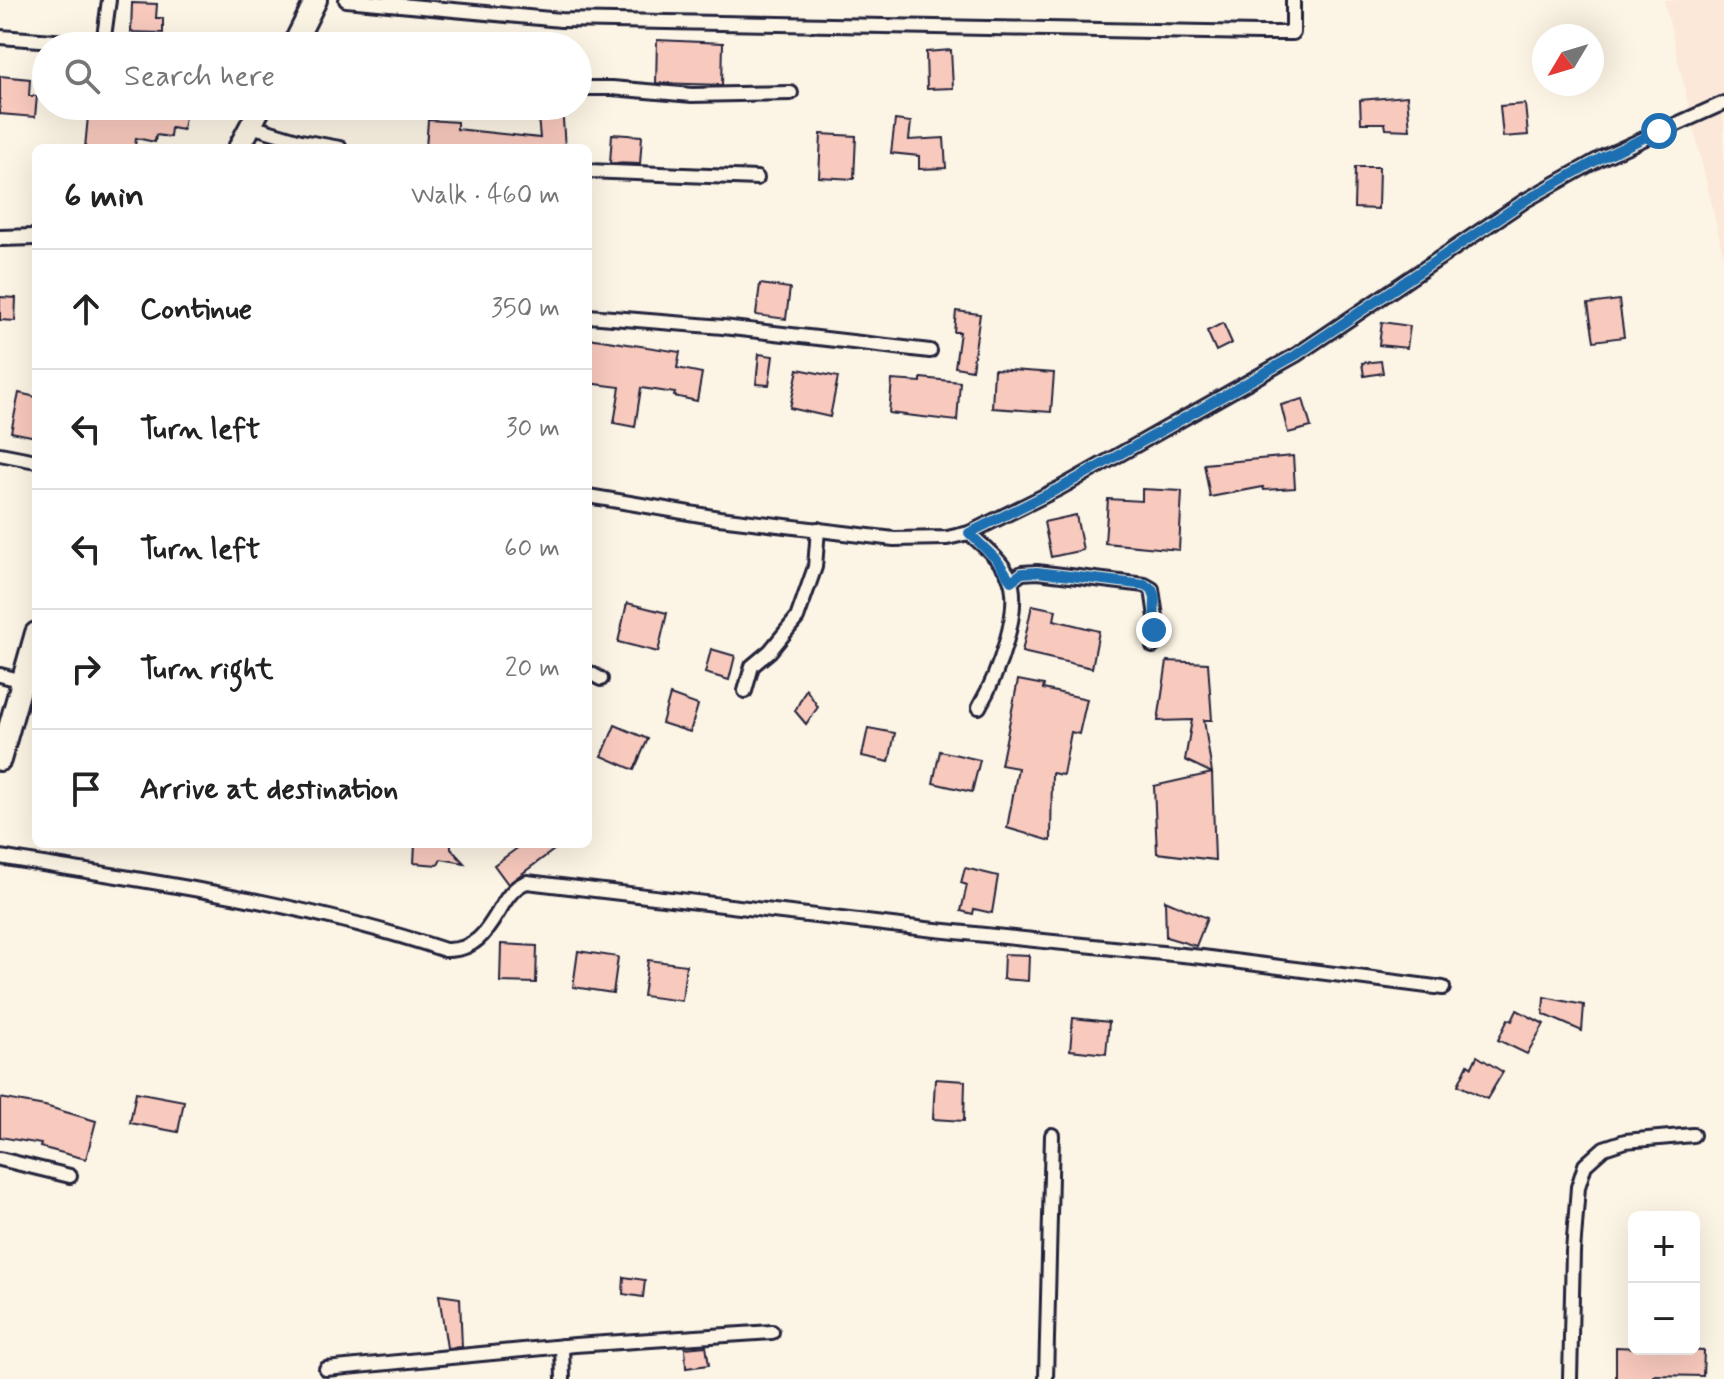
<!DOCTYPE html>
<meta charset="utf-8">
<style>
:root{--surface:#fff;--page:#f2f2f2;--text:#222;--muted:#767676;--line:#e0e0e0}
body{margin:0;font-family:Mynerve,sans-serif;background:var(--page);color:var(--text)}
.controls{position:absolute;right:24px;bottom:24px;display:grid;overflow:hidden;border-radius:12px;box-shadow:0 8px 32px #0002}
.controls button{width:72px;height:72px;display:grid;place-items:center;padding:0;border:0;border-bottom:2px solid var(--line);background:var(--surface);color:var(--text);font:40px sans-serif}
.compass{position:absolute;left:1532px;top:24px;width:72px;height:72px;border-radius:50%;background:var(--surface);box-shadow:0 8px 32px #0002;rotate:232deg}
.stop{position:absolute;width:24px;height:24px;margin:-18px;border:6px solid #1f6fb2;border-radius:50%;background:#fff}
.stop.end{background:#1f6fb2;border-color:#fff;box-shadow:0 2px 8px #0008}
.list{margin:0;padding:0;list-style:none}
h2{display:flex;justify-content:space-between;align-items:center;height:104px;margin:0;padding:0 32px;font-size:34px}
h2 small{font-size:26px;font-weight:400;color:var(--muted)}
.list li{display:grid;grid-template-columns:52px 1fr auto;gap:24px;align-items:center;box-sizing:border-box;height:120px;padding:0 32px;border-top:2px solid var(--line)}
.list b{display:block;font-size:30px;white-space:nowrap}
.list em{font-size:26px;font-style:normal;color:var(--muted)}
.icon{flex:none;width:44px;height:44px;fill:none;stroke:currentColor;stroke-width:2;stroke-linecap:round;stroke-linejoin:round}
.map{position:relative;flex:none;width:1724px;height:1379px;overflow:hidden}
.search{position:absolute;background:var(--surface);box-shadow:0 8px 32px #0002;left:32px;top:32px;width:560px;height:88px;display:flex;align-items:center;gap:20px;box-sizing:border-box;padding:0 28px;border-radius:44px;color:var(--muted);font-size:30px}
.panel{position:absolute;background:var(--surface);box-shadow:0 8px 32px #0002;left:32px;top:144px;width:560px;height:704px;border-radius:12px}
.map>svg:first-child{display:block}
</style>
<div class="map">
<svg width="1724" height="1379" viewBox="0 0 1724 1379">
<rect width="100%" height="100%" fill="#fcf5e5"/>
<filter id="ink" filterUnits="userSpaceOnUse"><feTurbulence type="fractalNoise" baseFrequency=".0125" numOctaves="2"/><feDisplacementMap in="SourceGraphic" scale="16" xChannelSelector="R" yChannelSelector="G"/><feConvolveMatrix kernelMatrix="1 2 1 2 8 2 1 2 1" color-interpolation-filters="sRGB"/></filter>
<g filter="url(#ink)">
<path fill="#fbe8d9" d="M 1664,0 L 1724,0 L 1724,258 Z"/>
<g fill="#f8c9bd" stroke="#22223b" stroke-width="2">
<path d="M 132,3 L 157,4 L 156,18 L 163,18 L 163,33 L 131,32 Z"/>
<path d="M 657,40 L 723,43 L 722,85 L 656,83 Z"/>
<path d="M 951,50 L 953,88 L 927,89 L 926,52 Z"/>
<path d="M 0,76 L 30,79 L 29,96 L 37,96 L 35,117 L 0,114 Z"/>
<path d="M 1407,96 L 1410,130 L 1386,129 L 1385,123 L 1361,123 L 1360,100 Z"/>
<path d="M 1525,104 L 1528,135 L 1503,137 L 1500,106 Z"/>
<path d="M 89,106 L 164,106 L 186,110 L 183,130 L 171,128 L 170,137 L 156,135 L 155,142 L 136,138 L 135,148 L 85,148 Z"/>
<path d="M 537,106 L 562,106 L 565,148 L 426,148 L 428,120 L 457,122 L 457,129 L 540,138 Z"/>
<path d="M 895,120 L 911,122 L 909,140 L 944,138 L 946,168 L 919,169 L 919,156 L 891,153 Z"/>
<path d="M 612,134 L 642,136 L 640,164 L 610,163 Z"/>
<path d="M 821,134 L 856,136 L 854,179 L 819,177 Z"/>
<path d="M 1355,167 L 1379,167 L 1378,209 L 1354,208 Z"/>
<path d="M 760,284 L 790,288 L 786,319 L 756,315 Z"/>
<path d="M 0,297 L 16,298 L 15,321 L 0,320 Z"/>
<path d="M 1619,300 L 1624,337 L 1594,341 L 1588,304 Z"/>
<path d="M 956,311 L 980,314 L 972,370 L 955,367 L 960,332 L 954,332 Z"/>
<path d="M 1382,322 L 1410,326 L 1407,348 L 1379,345 Z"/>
<path d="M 1223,323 L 1232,343 L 1216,351 L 1207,331 Z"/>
<path d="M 588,338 L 680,352 L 677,368 L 702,373 L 697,401 L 674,396 L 675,393 L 641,388 L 635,427 L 614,423 L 620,387 L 588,383 Z"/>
<path d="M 759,354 L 773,356 L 769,385 L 756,384 Z"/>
<path d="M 1381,361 L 1383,373 L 1364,376 L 1362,363 Z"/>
<path d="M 798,369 L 838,377 L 830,417 L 790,408 Z"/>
<path d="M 994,369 L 1054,373 L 1051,412 L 992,408 Z"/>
<path d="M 921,378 L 960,382 L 957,421 L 889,413 L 892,380 L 921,382 Z"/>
<path d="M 19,393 L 36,397 L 36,437 L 11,432 Z"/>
<path d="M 1303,399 L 1311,427 L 1288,433 L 1281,405 Z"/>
<path d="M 1293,456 L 1295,488 L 1264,490 L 1263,487 L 1210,497 L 1204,464 Z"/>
<path d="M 1142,489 L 1182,491 L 1179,550 L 1105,543 L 1108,499 L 1142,501 Z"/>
<path d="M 1076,515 L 1083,550 L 1051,557 L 1044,522 Z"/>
<path d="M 627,603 L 667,613 L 658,652 L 618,642 Z"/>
<path d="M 1032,605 L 1056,610 L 1054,620 L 1099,631 L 1092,668 L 1022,652 Z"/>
<path d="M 711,649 L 735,656 L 729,680 L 705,673 Z"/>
<path d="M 1167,661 L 1208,663 L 1212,720 L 1204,720 L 1212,773 L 1185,760 L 1192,720 L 1158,721 Z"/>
<path d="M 1018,680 L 1044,685 L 1043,689 L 1087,699 L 1079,734 L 1071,732 L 1063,775 L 1052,773 L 1051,841 L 1007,828 L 1018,768 L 1001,765 Z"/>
<path d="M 806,689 L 818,707 L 806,724 L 795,711 Z"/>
<path d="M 670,695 L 698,705 L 690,732 L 662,723 Z"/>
<path d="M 615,725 L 648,739 L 634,770 L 602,756 Z"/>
<path d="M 868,728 L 895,733 L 889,762 L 862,756 Z"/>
<path d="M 940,751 L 980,760 L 972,792 L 933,783 Z"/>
<path d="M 1212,773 L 1215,860 L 1157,853 L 1154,786 Z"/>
<path d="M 415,844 L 451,844 L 451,849 L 464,863 L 441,859 L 438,865 L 414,863 Z"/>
<path d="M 523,844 L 562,844 L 508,884 L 494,865 Z"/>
<path d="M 965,868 L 998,876 L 992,913 L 974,909 L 973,914 L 961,911 L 967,885 L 961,883 Z"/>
<path d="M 1165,900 L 1207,918 L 1196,946 L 1166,937 Z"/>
<path d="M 501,944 L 537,946 L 536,983 L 500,982 Z"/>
<path d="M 578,951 L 618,957 L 613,993 L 573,987 Z"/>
<path d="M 1004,954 L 1029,955 L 1028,981 L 1003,979 Z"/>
<path d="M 648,960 L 686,965 L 682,1001 L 643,996 Z"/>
<path d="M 1544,997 L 1584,1005 L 1582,1031 L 1543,1014 Z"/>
<path d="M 1517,1010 L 1544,1024 L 1527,1054 L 1498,1040 L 1508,1019 L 1512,1021 Z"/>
<path d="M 1073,1018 L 1109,1022 L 1106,1054 L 1070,1050 Z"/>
<path d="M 1477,1056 L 1503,1072 L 1487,1099 L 1458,1085 L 1468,1064 L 1472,1067 Z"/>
<path d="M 935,1079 L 965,1081 L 964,1121 L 933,1119 Z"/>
<path d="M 136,1092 L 184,1101 L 178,1132 L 130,1123 Z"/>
<path d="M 0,1098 L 45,1106 L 96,1121 L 86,1159 L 40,1147 L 41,1144 L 0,1137 Z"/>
<path d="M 624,1277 L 645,1280 L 643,1297 L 623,1294 Z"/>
<path d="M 439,1295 L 460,1298 L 462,1347 L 447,1348 Z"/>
<path d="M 706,1346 L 709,1365 L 686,1368 L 685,1348 Z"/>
<path d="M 1616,1347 L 1704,1351 L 1703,1376 L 1653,1375 L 1653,1379 L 1616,1379 Z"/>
</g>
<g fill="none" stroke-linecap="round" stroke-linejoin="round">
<defs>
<g id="minor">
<path d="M 346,0 L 561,20 L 1259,33 L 1293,33 L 1293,0"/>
<path d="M 0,37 L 121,46"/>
<path d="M 103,44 L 109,0"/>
<path d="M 578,88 L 612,88 L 692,95 L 791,93"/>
<path d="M 251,126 L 301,141 L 340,148"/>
<path d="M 588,171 L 757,178"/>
<path d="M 588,316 L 723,327 L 930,351"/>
<path d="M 0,454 L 36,461"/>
<path d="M 588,496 L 719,518 L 894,539 L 947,538 L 969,533 L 1060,488 L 1296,355 L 1526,200 L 1601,158 L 1724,103"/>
<path d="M 969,533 C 982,545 999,558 1008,574 C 1025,606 996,678 979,707"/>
<path d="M 1011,581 L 1022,573 L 1037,572 L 1145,585 L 1152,589 L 1156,617 L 1153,646"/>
<path d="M 588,672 L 601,679"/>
<path d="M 0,675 L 23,681"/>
<path d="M 745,691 L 752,666 L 770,651 L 797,618 L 815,567 L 818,529"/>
<path d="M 0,857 C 151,882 299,901 445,950 C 496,952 494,893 527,882 L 926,929 L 1202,957 L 1443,988"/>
<path d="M 0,1159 L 70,1176"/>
<path d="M 562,1346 L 563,1379"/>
<path d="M 326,1369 L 575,1345 L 772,1332"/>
<path d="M 1046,1379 L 1052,1135"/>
<path d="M 1570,1379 L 1573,1252 L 1578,1187 L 1585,1165 L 1604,1148 L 1625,1141 L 1693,1135"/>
</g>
<path id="tertiary" d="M 0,238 L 36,237"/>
<g id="trunk">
<path d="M 293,46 L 316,0"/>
<path d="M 239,148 L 261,106"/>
<path d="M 0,760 L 36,633"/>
</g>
</defs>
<use href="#minor" stroke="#22223b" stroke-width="18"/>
<use href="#tertiary" stroke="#22223b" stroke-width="20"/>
<use href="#trunk" stroke="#22223b" stroke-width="26"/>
<use href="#minor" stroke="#fcf5e5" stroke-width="12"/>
<use href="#tertiary" stroke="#fcf5e5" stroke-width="14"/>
<use href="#trunk" stroke="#fcf5e5" stroke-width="20"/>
</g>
</g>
<g fill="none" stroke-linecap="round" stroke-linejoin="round" filter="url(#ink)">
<path stroke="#1f6fb2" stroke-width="10" d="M 1154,630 L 1155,597 L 1152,589 L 1145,585 L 1037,572 L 1022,573 L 1011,581 L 997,560 L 969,533 L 1060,488 L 1296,355 L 1526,200 L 1601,158 L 1659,131"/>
</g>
</svg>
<div class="controls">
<button>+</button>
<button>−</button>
</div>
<svg class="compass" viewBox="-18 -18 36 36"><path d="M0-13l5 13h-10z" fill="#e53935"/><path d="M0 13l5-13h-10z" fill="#767676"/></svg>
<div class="stop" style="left:1659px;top:131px"></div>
<div class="stop end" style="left:1154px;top:630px"></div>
<div class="search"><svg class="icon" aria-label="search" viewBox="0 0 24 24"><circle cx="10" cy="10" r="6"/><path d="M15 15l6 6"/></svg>Search here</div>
<section class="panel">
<h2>6 min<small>Walk · 460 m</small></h2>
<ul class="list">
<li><svg class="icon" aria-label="ahead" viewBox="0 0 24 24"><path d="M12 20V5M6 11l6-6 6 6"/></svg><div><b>Continue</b></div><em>350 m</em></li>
<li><svg class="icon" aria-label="left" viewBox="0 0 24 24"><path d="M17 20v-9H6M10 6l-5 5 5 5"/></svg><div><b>Turn left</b></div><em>30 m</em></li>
<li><svg class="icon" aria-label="left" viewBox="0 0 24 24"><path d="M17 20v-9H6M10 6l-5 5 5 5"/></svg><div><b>Turn left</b></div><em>60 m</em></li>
<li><svg class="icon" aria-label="right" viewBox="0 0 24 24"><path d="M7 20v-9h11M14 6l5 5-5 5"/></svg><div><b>Turn right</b></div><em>20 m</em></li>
<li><svg class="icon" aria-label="arrive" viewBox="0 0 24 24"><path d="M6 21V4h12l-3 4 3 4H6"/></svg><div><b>Arrive at destination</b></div></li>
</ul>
</section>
</div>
